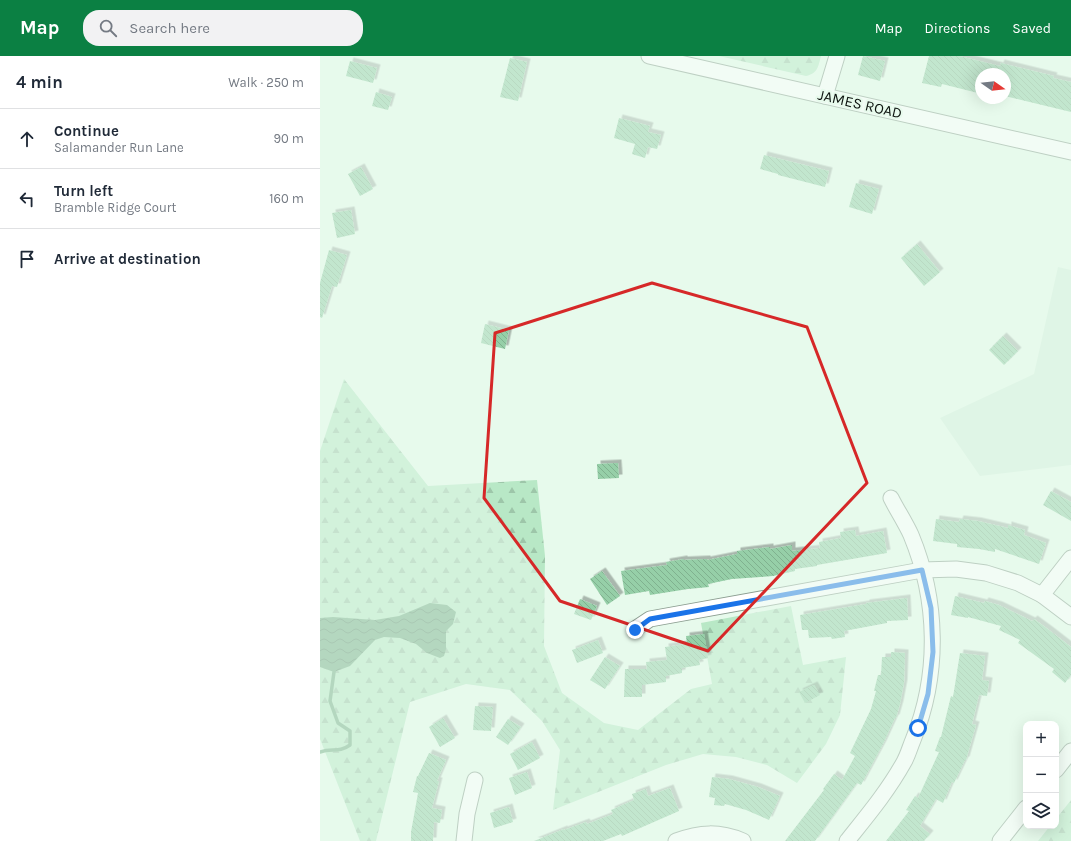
<!DOCTYPE html>
<meta charset="utf-8">
<style>
:root{--surface:#fff;--page:#f2f2f3;--text:#1f2937;--muted:#747a83;--line:#e0e1e3;--accent:#0b8043}
body{margin:0;font-family:Karla,sans-serif;background:var(--page);color:var(--text)}
.controls{position:absolute;right:12px;bottom:12px;display:grid;overflow:hidden;border-radius:8px;box-shadow:0 4px 16px #0002}
.controls button{width:36px;height:36px;display:grid;place-items:center;padding:0;border:0;border-bottom:1px solid var(--line);background:var(--surface);color:var(--text);font:20px sans-serif}
.compass{position:absolute;left:655px;top:12px;width:36px;height:36px;border-radius:50%;background:var(--surface);box-shadow:0 4px 16px #0002;rotate:104deg}
.stop{position:absolute;width:12px;height:12px;margin:-9px;border:3px solid #1a73e8;border-radius:50%;background:#fff}
.stop.end{background:#1a73e8;border-color:#fff;box-shadow:0 1px 4px #0008}
.list{margin:0;padding:0;list-style:none}
h2{display:flex;justify-content:space-between;align-items:center;height:52px;margin:0;padding:0 16px;font-size:17px}
h2 small{font-size:13px;font-weight:400;color:var(--muted)}
.list li{display:grid;grid-template-columns:26px 1fr auto;gap:12px;align-items:center;box-sizing:border-box;height:60px;padding:0 16px;border-top:1px solid var(--line)}
.list b{display:block;font-size:15px;white-space:nowrap}
.list p{margin:0;font-size:13px;white-space:nowrap;color:var(--muted)}
.list em{font-size:13px;font-style:normal;color:var(--muted)}
.icon{flex:none;width:22px;height:22px;fill:none;stroke:currentColor;stroke-width:2;stroke-linecap:round;stroke-linejoin:round}
.map{position:relative;flex:none;width:751px;height:785px;overflow:hidden}
header{display:flex;align-items:center;gap:24px;box-sizing:border-box;height:56px;padding:0 20px;background:var(--accent);color:#fff}
header strong{font-size:19px}
nav{display:flex;gap:22px;margin-inline-start:auto;font-size:14px}
.search{width:280px;height:36px;background:var(--page);display:flex;align-items:center;gap:10px;box-sizing:border-box;padding:0 14px;border-radius:16px;color:var(--muted);font-size:15px}
main{display:flex}
aside{flex:1;background:var(--surface)}
.map>svg:first-child{display:block}
</style>
<header>
<strong>Map</strong>
<div class="search"><svg class="icon" aria-label="search" viewBox="0 0 24 24"><circle cx="10" cy="10" r="6"/><path d="M15 15l6 6"/></svg>Search here</div>
<nav><a>Map</a><a>Directions</a><a>Saved</a></nav>
</header>
<main>
<aside>
<h2>4 min<small>Walk · 250 m</small></h2>
<ul class="list">
<li><svg class="icon" aria-label="ahead" viewBox="0 0 24 24"><path d="M12 20V5M6 11l6-6 6 6"/></svg><div><b>Continue</b><p>Salamander Run Lane</p></div><em>90 m</em></li>
<li><svg class="icon" aria-label="left" viewBox="0 0 24 24"><path d="M17 20v-9H6M10 6l-5 5 5 5"/></svg><div><b>Turn left</b><p>Bramble Ridge Court</p></div><em>160 m</em></li>
<li><svg class="icon" aria-label="arrive" viewBox="0 0 24 24"><path d="M6 21V4h12l-3 4 3 4H6"/></svg><div><b>Arrive at destination</b></div></li>
</ul>
</aside>
<div class="map">
<svg width="751" height="785" viewBox="0 0 751 785">
<defs>
<pattern id="forest-firs" width="22" height="20" patternUnits="userSpaceOnUse"><rect width="22" height="20" fill="#b8e8c6"/><path d="M5 1l3.5 6h-7zM16 11l3.5 6h-7z" fill="#9dc6a9"/></pattern>
<pattern id="water-waves" width="16" height="10" patternUnits="userSpaceOnUse"><rect width="16" height="10" fill="#77ae88"/><path d="M0 5q4-4 8 0t8 0" fill="none" stroke="#608c6e"/></pattern>
<pattern id="building-back-hatch" width="6" height="6" patternUnits="userSpaceOnUse"><rect width="6" height="6" fill="#96cfa8"/><path d="M-1 5l2 2M0 0l6 6M5-1l2 2" fill="none" stroke="#80b18f"/></pattern>
<filter id="shadow"><feDropShadow dx="3.5" dy="-3.5" stdDeviation="0" flood-color="#0004"/></filter>
</defs>
<rect width="100%" height="100%" fill="#e7faec"/>
<path fill="#d6f0dd" d="M 738,211 L 751,214 L 751,409 L 660,420 L 620,362 L 714,318 Z"/>
<g fill="url(#forest-firs)">
<path d="M 399,0 L 501,0 C 498,11 498,17 486,20 Z"/>
<path d="M 24,323 L 108,430 L 217,424 L 225,500 L 224,590 L 242,637 L 284,667 L 318,674 L 371,633 L 392,628 L 381,567 L 471,550 L 483,609 L 526,601 L 520,659 L 506,688 L 477,727 L 447,709 L 416,701 L 383,698 L 346,709 L 233,754 L 240,694 L 222,665 L 190,634 L 146,628 L 90,646 L 56,785 L 40,785 L 0,683 L 0,395 Z"/>
<path d="M 751,744 L 751,785 L 718,785 L 730,770 L 736,770 L 736,763 Z"/>
</g>
<path fill="url(#water-waves)" d="M 110,547 L 127,549 L 136,556 L 133,568 L 126,575 L 126,593 L 124,600 L 120,602 L 107,597 L 96,588 L 80,582 L 64,581 L 55,584 L 30,610 L 14,616 L 0,611 L 0,562 L 13,561 L 55,564 L 79,560 Z"/>
<g fill="none" stroke-linecap="round" stroke-linejoin="round">
<path stroke="#77ae88" stroke-width="3.5" d="M 0,696 C 12,692 19,697 30,689 L 30,675 L 18,667 L 10,645 L 14,616"/>
</g>
<g fill="url(#building-back-hatch)" filter="url(#shadow)">
<path d="M 543,0 L 565,5 L 560,25 L 538,19 Z"/>
<path d="M 609,0 L 639,0 L 680,10 L 681,7 L 734,20 L 733,22 L 751,26 L 751,56 L 685,40 L 685,18 L 661,18 L 661,25 L 658,37 L 622,28 L 621,31 L 602,27 Z"/>
<path d="M 190,2 L 207,6 L 198,45 L 180,41 Z"/>
<path d="M 30,5 L 57,12 L 53,27 L 26,20 Z"/>
<path d="M 56,36 L 72,41 L 68,54 L 52,50 Z"/>
<path d="M 299,62 L 330,70 L 328,76 L 341,79 L 337,93 L 328,91 L 325,102 L 312,98 L 315,88 L 294,82 Z"/>
<path d="M 444,99 L 509,115 L 505,131 L 458,119 L 458,118 L 440,113 Z"/>
<path d="M 41,111 L 53,133 L 40,140 L 28,118 Z"/>
<path d="M 536,127 L 559,133 L 552,158 L 529,151 Z"/>
<path d="M 31,154 L 35,178 L 17,182 L 12,157 Z"/>
<path d="M 597,188 L 620,216 L 604,230 L 581,202 Z"/>
<path d="M 9,194 L 27,199 L 17,231 L 12,230 L 2,262 L 0,261 L 0,227 Z"/>
<path d="M 165,268 L 189,274 L 185,293 L 161,287 Z"/>
<path d="M 683,280 L 698,295 L 684,309 L 669,294 Z"/>
<path d="M 298,407 L 299,422 L 278,423 L 277,408 Z"/>
<path d="M 731,435 L 751,446 L 751,465 L 723,449 Z"/>
<path d="M 616,463 L 639,466 L 640,463 L 658,465 L 688,472 L 688,469 L 705,474 L 704,479 L 726,487 L 719,508 L 675,493 L 675,496 L 659,493 L 637,491 L 637,488 L 613,485 Z"/>
<path d="M 535,474 L 536,480 L 563,475 L 567,497 L 497,509 L 497,510 L 475,513 L 475,515 L 453,520 L 412,523 L 388,528 L 389,531 L 368,533 L 330,539 L 329,535 L 305,539 L 301,515 L 347,509 L 346,506 L 364,503 L 364,504 L 387,503 L 387,504 L 417,498 L 417,495 L 450,491 L 450,493 L 472,489 L 472,495 L 500,492 L 499,486 L 521,482 L 520,476 Z"/>
<path d="M 282,515 L 300,540 L 287,549 L 270,523 Z"/>
<path d="M 635,540 L 664,547 L 665,545 L 679,549 L 712,565 L 714,563 L 729,574 L 751,591 L 751,619 L 745,627 L 732,616 L 734,613 L 698,587 L 700,584 L 679,574 L 681,570 L 648,561 L 648,562 L 631,559 Z"/>
<path d="M 587,542 L 588,564 L 567,565 L 567,567 L 524,575 L 525,581 L 512,583 L 511,581 L 489,582 L 488,574 L 482,574 L 480,559 L 546,548 L 546,547 Z"/>
<path d="M 260,543 L 277,550 L 271,564 L 254,558 Z"/>
<path d="M 384,578 L 388,602 L 379,604 L 380,609 L 362,612 L 362,617 L 346,620 L 346,626 L 322,629 L 322,641 L 304,641 L 305,613 L 327,613 L 326,606 L 347,604 L 345,591 L 367,588 L 366,580 Z"/>
<path d="M 278,584 L 283,597 L 257,607 L 252,594 Z"/>
<path d="M 571,596 L 585,597 L 584,627 L 580,648 L 576,662 L 575,662 L 563,688 L 541,729 L 537,727 L 495,785 L 465,785 L 504,734 L 503,733 L 514,718 L 522,724 L 535,700 L 530,697 L 551,653 L 556,635 L 554,635 L 558,619 L 561,619 L 562,601 L 571,601 Z"/>
<path d="M 640,597 L 665,600 L 662,624 L 669,625 L 667,640 L 659,639 L 652,668 L 656,669 L 646,704 L 645,704 L 634,727 L 632,726 L 623,747 L 616,743 L 600,770 L 610,778 L 604,785 L 566,785 L 589,755 L 586,754 L 595,740 L 598,742 L 619,696 L 615,695 L 620,681 L 621,681 L 631,640 L 633,641 Z"/>
<path d="M 285,601 L 300,610 L 285,633 L 270,624 Z"/>
<path d="M 494,629 L 500,639 L 485,647 L 479,636 Z"/>
<path d="M 155,650 L 173,651 L 171,675 L 153,674 Z"/>
<path d="M 123,662 L 135,682 L 120,691 L 109,671 Z"/>
<path d="M 188,663 L 201,671 L 188,689 L 176,681 Z"/>
<path d="M 212,686 L 220,702 L 198,714 L 190,698 Z"/>
<path d="M 109,697 L 126,704 L 117,725 L 119,725 L 112,752 L 122,754 L 120,767 L 114,766 L 113,785 L 91,785 L 91,776 L 98,737 L 93,736 L 97,720 L 98,720 Z"/>
<path d="M 207,716 L 212,732 L 195,739 L 189,722 Z"/>
<path d="M 392,721 L 409,723 L 438,731 L 460,740 L 449,764 L 426,754 L 405,748 L 404,750 L 394,749 L 395,742 L 389,741 Z"/>
<path d="M 350,732 L 359,755 L 302,780 L 301,778 L 283,785 L 214,785 L 244,773 L 244,774 L 266,766 L 267,768 L 293,758 L 291,754 L 314,744 L 312,738 L 326,733 L 328,740 Z"/>
<path d="M 189,751 L 193,766 L 174,772 L 170,757 Z"/>
</g>
<g fill="none" stroke-linecap="round" stroke-linejoin="round">
<defs>
<g id="minor">
<path d="M 329,0 L 751,96"/>
<path d="M 505,40 L 517,0"/>
<path d="M 722,539 L 751,502"/>
<path d="M 315,573 L 330,563 L 602,514 L 636,513 L 666,517 L 698,527 L 722,539 L 751,561"/>
<path d="M 736,714 L 751,695"/>
<path d="M 144,785 L 147,758 L 155,724"/>
<path d="M 356,785 C 380,776 399,775 423,785"/>
<path d="M 527,785 C 547,760 568,735 584,706 C 588,699 590,691 593,684 C 620,618 618,544 591,479 C 585,466 577,454 571,442"/>
<path d="M 680,785 L 706,752"/>
</g>
</defs>
<use href="#minor" stroke="#8c9e91" stroke-width="17"/>
<use href="#minor" stroke="#fff" stroke-width="15"/>
</g>
<g fill="none" stroke-linecap="round" stroke-linejoin="round">
<path stroke="#1a73e8" stroke-width="5" d="M 315,574 L 330,563 L 602,514 L 611,552 L 613,596 L 608,638 L 598,672"/>
</g>
<path d="M0 0H751V785H0ZM 332,227 L 487,271 L 547,427 L 388,595 L 240,545 L 164,442 L 175,277 Z" fill="#e7faec" fill-opacity=".55" fill-rule="evenodd"/>
<path fill="none" stroke="#d62828" stroke-width="3" stroke-linejoin="round" d="M 332,227 L 487,271 L 547,427 L 388,595 L 240,545 L 164,442 L 175,277 Z"/>
<g text-anchor="middle" stroke-width="4" stroke-linejoin="round" paint-order="stroke">
<g font-size="15" fill="#0d130f" stroke="#e7faec">
<text transform="translate(540 48) rotate(13)" y="5">JAMES ROAD</text>
</g>
</g>
</svg>
<div class="controls">
<button>+</button>
<button>−</button>
<button><svg class="icon" aria-label="layers" viewBox="0 0 24 24"><path d="M12 4l9 5-9 5-9-5zM3 14l9 5 9-5"/></svg></button>
</div>
<svg class="compass" viewBox="-18 -18 36 36"><path d="M0-13l5 13h-10z" fill="#e53935"/><path d="M0 13l5-13h-10z" fill="#747a83"/></svg>
<div class="stop" style="left:598px;top:672px"></div>
<div class="stop end" style="left:315px;top:574px"></div>
</div>
</main>
